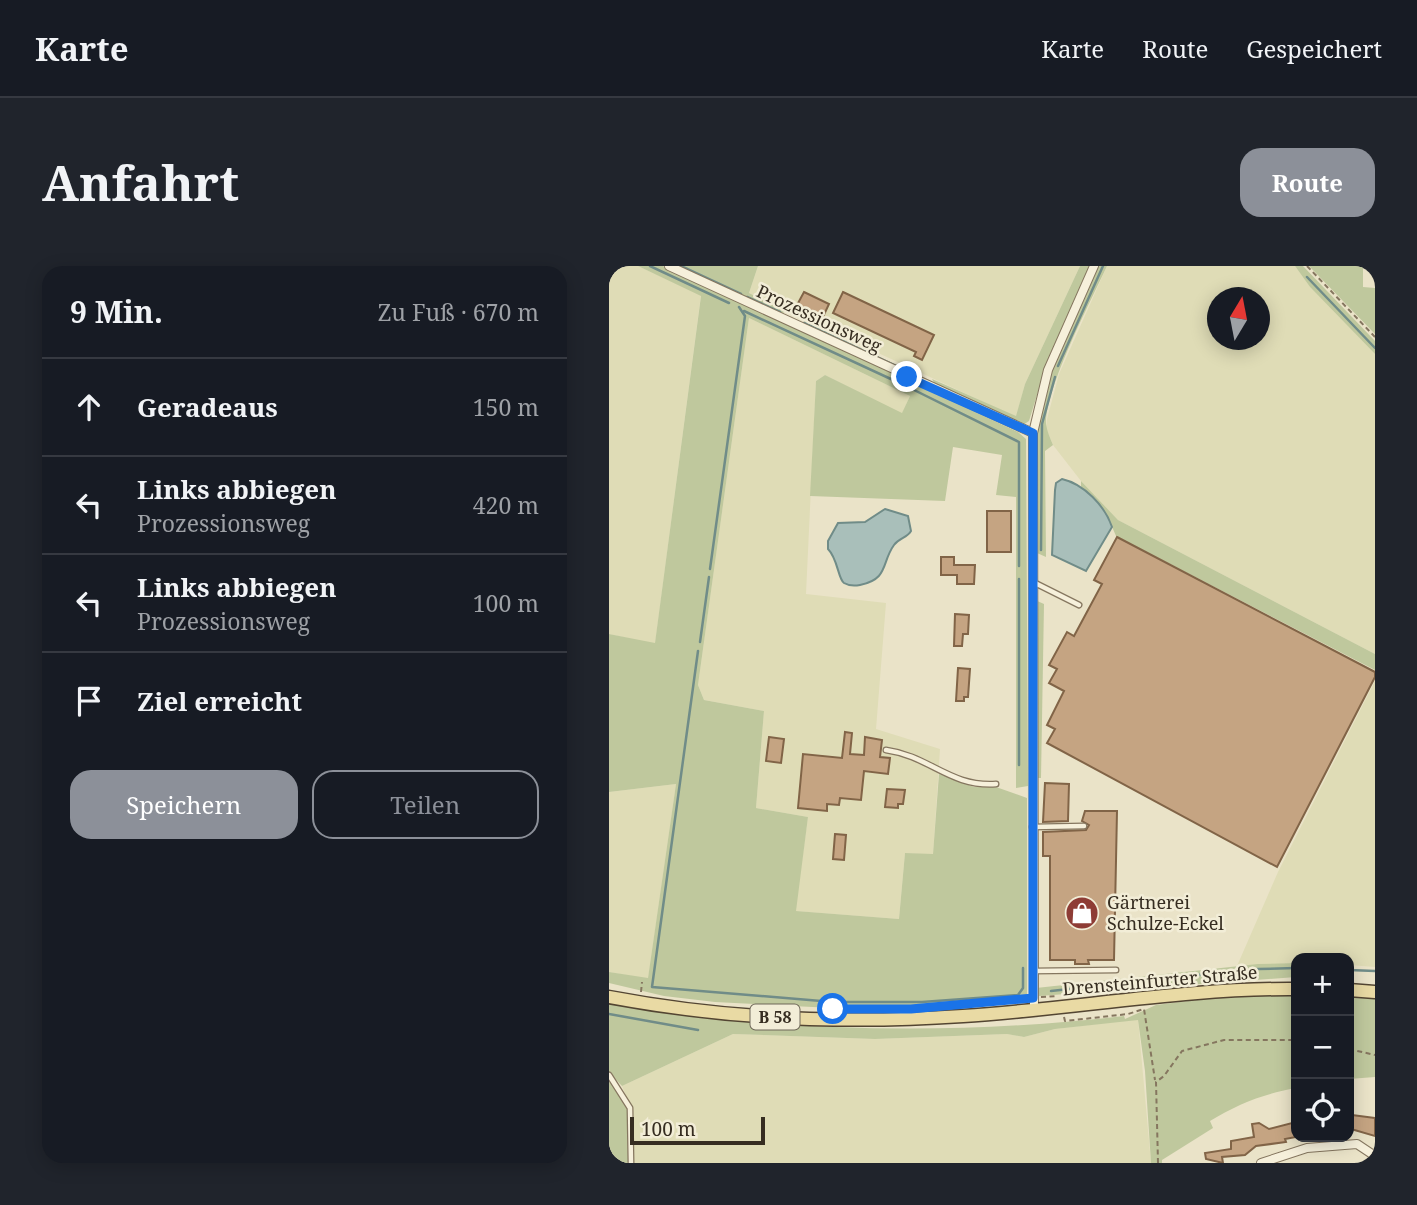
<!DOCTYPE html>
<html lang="de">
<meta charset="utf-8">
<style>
:root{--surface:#171b24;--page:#20242c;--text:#f1f3f6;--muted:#9ea1a6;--line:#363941;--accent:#8c9099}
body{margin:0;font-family:"Noto Serif",serif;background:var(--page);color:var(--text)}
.controls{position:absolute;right:21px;bottom:21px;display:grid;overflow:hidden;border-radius:14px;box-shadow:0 4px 18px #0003}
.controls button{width:63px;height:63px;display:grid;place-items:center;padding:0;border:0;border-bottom:2px solid var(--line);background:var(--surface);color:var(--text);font:35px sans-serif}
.compass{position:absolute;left:598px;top:21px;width:63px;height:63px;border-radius:50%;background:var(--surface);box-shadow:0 4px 18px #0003;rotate:10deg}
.scale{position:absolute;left:21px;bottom:18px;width:135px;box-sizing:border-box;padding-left:7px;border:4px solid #362d21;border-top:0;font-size:19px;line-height:24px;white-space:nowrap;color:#362d21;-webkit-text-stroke:5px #f2edd7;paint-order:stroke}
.stop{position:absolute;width:21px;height:21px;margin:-16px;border:5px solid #1a73e8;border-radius:50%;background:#fff}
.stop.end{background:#1a73e8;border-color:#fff;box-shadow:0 2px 7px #0008}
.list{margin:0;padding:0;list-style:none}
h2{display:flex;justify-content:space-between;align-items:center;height:91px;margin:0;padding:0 28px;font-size:30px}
h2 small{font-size:23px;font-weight:400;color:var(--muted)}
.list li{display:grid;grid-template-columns:46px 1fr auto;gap:21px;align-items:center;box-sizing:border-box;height:98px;padding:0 28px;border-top:2px solid var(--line)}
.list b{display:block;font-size:26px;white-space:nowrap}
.list p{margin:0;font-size:23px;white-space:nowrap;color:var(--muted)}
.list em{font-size:23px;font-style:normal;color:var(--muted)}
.actions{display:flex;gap:14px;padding:21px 28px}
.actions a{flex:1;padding:16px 0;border:2px solid var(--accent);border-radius:21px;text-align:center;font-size:24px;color:var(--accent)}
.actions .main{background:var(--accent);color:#fff}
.icon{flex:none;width:38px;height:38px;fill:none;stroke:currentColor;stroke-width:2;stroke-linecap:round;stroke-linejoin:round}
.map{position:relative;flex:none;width:766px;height:897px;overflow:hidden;border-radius:21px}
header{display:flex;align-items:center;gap:42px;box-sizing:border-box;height:98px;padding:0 35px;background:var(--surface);border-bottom:2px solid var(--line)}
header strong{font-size:33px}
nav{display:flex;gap:38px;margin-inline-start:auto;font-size:24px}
.intro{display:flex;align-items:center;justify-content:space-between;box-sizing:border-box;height:168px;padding:0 42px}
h1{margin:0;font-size:49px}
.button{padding:18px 32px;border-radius:21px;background:var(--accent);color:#fff;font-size:24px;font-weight:700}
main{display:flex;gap:42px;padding:0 42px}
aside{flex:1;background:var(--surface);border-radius:21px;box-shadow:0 4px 18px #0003}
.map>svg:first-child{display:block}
</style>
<header>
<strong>Karte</strong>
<nav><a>Karte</a><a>Route</a><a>Gespeichert</a></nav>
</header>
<div class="intro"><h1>Anfahrt</h1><a class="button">Route</a></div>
<main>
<aside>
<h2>9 Min.<small>Zu Fuß · 670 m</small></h2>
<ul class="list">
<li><svg class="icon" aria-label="ahead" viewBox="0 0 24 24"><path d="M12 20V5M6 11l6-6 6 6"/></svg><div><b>Geradeaus</b></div><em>150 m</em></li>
<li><svg class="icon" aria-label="left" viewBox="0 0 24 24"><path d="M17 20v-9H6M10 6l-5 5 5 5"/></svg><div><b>Links abbiegen</b><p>Prozessionsweg</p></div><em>420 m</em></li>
<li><svg class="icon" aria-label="left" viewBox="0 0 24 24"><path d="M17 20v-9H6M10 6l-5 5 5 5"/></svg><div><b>Links abbiegen</b><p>Prozessionsweg</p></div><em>100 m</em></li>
<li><svg class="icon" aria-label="arrive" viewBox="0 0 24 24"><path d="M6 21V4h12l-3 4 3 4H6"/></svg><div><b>Ziel erreicht</b></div></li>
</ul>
<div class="actions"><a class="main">Speichern</a><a>Teilen</a></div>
</aside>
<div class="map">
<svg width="766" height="897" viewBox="0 0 766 897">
<rect width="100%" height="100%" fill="#eae3c8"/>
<g fill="#dfdcb6" fill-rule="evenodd">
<path d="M 0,0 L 29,0 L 92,29 L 46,378 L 0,368 Z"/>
<path d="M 149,0 L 471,0 L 416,118 L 407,151 L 140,27 Z"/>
<path d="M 498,0 L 686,0 L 701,21 L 766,88 L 766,388 L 509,254 L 472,215 L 444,179 L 437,162 L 438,153 L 450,108 ZM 608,32 L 650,32 L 650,74 L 608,74 Z"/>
<path d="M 140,52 L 301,130 L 293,148 L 216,109 L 207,115 L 197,328 L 277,337 L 267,463 L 331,483 L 324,589 L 296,587 L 290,653 L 186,645 L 199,551 L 147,542 L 155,445 L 95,434 L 89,419 Z"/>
<path d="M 766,415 L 766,701 L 740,699 L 740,692 L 687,692 L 687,697 L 628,700 L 669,606 Z"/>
<path d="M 67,518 L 39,713 L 0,706 L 0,526 Z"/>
<path d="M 529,753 L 542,897 L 25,897 L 25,851 L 13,820 L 124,768 L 266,773 L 398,768 L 415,771 L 446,763 Z"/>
</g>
<g fill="#bfc89d">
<path d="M 29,0 L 54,0 L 409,166 L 417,173 L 419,520 L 407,522 L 407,231 L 387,229 L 393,189 L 344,181 L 336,235 L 201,230 L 207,115 L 216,109 L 293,147 L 301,130 L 140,52 L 89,419 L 95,434 L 155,445 L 147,542 L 199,551 L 187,645 L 290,653 L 296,587 L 324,588 L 330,508 L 365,521 L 387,521 L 418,532 L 418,731 L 301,741 L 224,742 L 106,736 L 55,730 L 0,717 L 0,706 L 39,712 L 67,518 L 0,526 L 0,368 L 46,377 L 92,30 Z"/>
<path d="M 65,0 L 149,0 L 140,27 L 176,45 L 173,48 Z"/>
<path d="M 471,0 L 482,0 L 436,103 L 420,155 L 414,159 L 327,120 L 323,113 L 407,150 L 416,118 Z"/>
<path d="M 489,0 L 498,0 C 481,37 437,120 437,158 C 438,165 441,172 444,179 L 436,185 L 437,291 L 428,287 L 428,157 L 442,106 Z"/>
<path d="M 686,0 L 694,0 L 766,75 L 766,88 L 701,21 Z"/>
<path d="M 700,0 L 754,0 L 754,21 L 766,22 L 766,68 Z"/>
<path d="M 472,215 L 509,254 L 766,388 L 766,404 L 507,270 L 501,256 L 472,221 Z"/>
<path d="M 426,334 L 435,338 L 432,512 L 426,512 Z"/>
<path d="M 687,697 L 687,711 L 430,730 L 427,722 L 649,698 Z"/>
<path d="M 687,728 L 687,822 C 654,828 629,838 601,855 L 604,862 L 553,894 L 553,897 L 542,897 L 536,805 L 529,754 L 446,763 L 415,771 L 398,768 L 266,773 L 124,768 L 13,820 L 0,806 L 0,738 C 169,766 345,770 515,750 L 516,753 L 547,739 L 612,731 Z"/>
<path d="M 740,729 L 766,731 L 766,811 L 740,813 Z"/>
<path d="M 0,814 L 18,843 L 19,897 L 0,897 Z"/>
</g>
<g fill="#a9bfba" stroke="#708c88" stroke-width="2">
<path d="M 453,213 C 475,218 496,240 503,261 L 477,305 L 443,289 L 446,224 L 447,217 Z"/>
<path d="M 276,243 L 299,250 L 302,265 C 298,272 290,272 285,279 C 272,297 280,313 251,319 C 246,320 240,320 235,317 C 229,313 229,293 219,283 L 219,275 L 229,257 L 256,256 Z"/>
</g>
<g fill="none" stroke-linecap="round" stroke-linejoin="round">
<g stroke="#708c88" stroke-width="2.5">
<path d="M 41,0 L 120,37"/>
<path d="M 72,0 L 132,28"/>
<path d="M 698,11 L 766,82"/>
<path d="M 138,31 L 171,46"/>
<path d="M 135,45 L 284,114"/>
<path d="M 195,57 L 302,107"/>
<path d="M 449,100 L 494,0"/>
<path d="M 293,118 L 410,176 L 410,300"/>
<path d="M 432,284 L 433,158 L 446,111"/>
<path d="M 101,303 L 136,50 L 130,41"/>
<path d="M 91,376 L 100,311"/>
<path d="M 89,385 L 43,721 L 224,736 L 313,736 L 409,729 L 414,722 L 414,702"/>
<path d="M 410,499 L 410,313"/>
<path d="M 740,704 L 766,705"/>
<path d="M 520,716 L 649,703 L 687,702"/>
<path d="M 442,725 L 506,718"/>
<path d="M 0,748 L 89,764"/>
</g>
</g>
<g fill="#c5a482" stroke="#816447" stroke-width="2">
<path d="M 195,26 L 220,38 L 214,51 L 188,39 Z"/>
<path d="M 234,26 L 325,69 L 313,94 L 305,90 L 307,86 L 224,47 Z"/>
<rect x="378" y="245" width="24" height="41"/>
<path d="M 508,271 L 766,406 L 766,411 L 668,601 L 438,477 L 446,463 L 438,459 L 455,425 L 440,417 L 448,403 L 440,399 L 458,366 L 465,370 L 493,318 L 485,314 Z"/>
<path d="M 332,291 L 345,291 L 345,299 L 366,299 L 365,318 L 348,318 L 348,309 L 332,309 Z"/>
<path d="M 346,348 L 360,349 L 359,368 L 354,368 L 353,380 L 345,380 Z"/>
<path d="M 349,402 L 361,403 L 359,431 L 355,431 L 355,435 L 347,435 Z"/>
<path d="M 236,466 L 243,467 L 241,488 L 255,489 L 256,471 L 273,474 L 271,491 L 281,492 L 279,508 L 255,505 L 252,534 L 231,532 L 230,539 L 218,538 L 218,545 L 189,542 L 194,488 L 233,492 Z"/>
<path d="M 160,471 L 175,473 L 172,497 L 157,495 Z"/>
<path d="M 436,517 L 460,518 L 459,555 L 434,556 Z"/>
<path d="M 278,523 L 296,524 L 294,538 L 289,538 L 289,542 L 276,541 Z"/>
<path d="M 476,545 L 508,545 L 505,694 L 479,694 L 480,698 L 466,698 L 466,694 L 441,694 L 441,590 L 434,590 L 434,566 L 477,564 L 480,559 L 473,555 Z"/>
<path d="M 226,568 L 237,569 L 235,594 L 224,593 Z"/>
<path d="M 743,849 L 766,852 L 766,870 L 742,863 Z"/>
<path d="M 687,856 L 687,871 L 676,873 L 677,876 L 647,880 L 636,889 L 613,891 L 614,897 L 597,893 L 596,887 L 622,883 L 622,875 L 645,871 L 643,858 L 650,857 L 660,863 Z"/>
</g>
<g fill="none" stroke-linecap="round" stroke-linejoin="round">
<defs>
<g id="service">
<path d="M 424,316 L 470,339"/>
<path d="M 277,484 C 321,490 340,521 387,518"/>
<path d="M 423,561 L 475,560"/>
<path d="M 424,705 L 507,704"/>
<path d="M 0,809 L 21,842 L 22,897"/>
</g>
<g id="minor">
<path d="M 60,0 L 424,167"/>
<path d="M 425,744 L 424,167 L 439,104 L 485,0"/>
<path d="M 652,897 L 698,882 L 748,878 L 766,890"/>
</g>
<g id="primary">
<path d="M 740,724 L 766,726"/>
<path d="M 0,731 C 116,753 236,758 354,750 C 465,743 576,722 687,723"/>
</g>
</defs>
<use href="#service" stroke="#85765f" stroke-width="7"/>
<use href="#minor" stroke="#85765f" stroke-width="10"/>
<use href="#primary" stroke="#534532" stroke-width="15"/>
<g stroke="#85765f" stroke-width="2" stroke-dasharray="5 3.5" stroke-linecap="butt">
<path d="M 698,0 L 766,71"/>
<path d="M 32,726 L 33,716"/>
<path d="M 432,731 L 448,730"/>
<path d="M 342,739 L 416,733"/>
<path d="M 455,751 L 456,755 L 519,748 L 535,743 L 546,814"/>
<path d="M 740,783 L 766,789"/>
<path d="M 549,897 L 547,816 L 555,810 L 573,785 L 615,774 L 687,774"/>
</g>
<use href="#service" stroke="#f6f0db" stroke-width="4.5"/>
<use href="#minor" stroke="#f6f0db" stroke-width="8"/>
<use href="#primary" stroke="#e9daa4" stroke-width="12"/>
</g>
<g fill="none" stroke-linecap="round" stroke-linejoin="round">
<path stroke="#1a73e8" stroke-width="9" d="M 224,743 L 302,743 L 424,732 L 424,167 L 298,111"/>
</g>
<defs>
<symbol id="shop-disc" viewBox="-11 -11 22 22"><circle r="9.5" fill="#8e3c35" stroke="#f2edd7"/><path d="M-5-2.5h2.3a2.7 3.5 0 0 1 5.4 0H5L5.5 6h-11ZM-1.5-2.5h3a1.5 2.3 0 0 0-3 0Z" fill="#fff"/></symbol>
</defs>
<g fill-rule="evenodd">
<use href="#shop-disc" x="454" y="628" width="38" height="38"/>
</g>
<g text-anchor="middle" stroke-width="5" stroke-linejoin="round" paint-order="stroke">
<rect fill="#f2edd7" stroke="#6e6758" stroke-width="2" x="141.5" y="738.5" width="49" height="25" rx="5"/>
<g font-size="16" font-weight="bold" fill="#362d21">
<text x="166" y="757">B 58</text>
</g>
<g font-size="18" fill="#362d21" stroke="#f2edd7">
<text transform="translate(210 53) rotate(25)" y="6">Prozessionsweg</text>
<text transform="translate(551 715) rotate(-5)" y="6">Drensteinfurter Straße</text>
</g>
<g font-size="18" fill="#362d21" stroke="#f2edd7" text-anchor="start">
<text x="498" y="643">Gärtnerei<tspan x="498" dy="21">Schulze-Eckel</tspan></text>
</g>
</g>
</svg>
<div class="controls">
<button>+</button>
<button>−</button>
<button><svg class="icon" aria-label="locate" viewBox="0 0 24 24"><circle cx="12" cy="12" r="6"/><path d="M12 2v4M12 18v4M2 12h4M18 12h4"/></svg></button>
</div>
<svg class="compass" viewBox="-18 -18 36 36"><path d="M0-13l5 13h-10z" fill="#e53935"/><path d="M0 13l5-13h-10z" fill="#9ea1a6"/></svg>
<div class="scale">100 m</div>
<div class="stop" style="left:224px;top:743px"></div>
<div class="stop end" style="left:298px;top:111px"></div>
</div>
</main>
